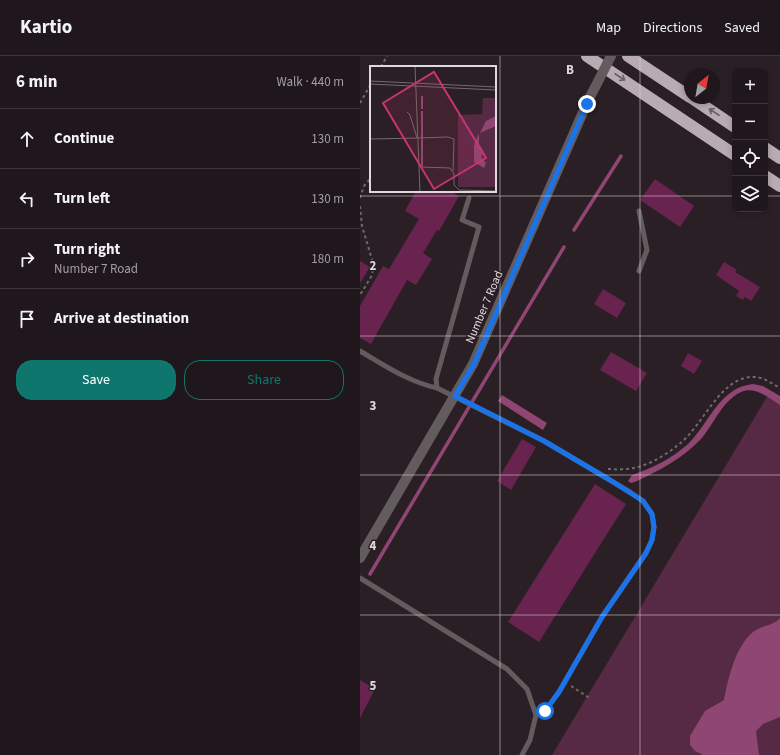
<!DOCTYPE html>
<meta charset="utf-8">
<style>
:root{--surface:#20171c;--page:#2d2429;--text:#f1f3f6;--muted:#a29fa3;--line:#3d363b;--accent:#0f766e}
body{margin:0;font-family:"Source Sans 3",sans-serif;background:var(--page);color:var(--text)}
.controls{position:absolute;right:12px;top:12px;display:grid;overflow:hidden;border-radius:8px;box-shadow:0 2px 6px #0003}
.controls button{width:36px;height:36px;display:grid;place-items:center;padding:0;border:0;border-bottom:1px solid var(--line);background:var(--surface);color:var(--text);font:20px sans-serif}
.compass{position:absolute;left:324px;top:12px;width:36px;height:36px;border-radius:50%;background:var(--surface);box-shadow:0 2px 6px #0003;rotate:31deg}
.stop{position:absolute;width:12px;height:12px;margin:-9px;border:3px solid #1a73e8;border-radius:50%;background:#fff}
.stop.end{background:#1a73e8;border-color:#fff;box-shadow:0 1px 4px #0008}
.list{margin:0;padding:0;list-style:none}
h2{display:flex;justify-content:space-between;align-items:center;height:52px;margin:0;padding:0 16px;font-size:17px}
h2 small{font-size:13px;font-weight:400;color:var(--muted)}
.list li{display:grid;grid-template-columns:26px 1fr auto;gap:12px;align-items:center;box-sizing:border-box;height:60px;padding:0 16px;border-top:1px solid var(--line)}
.list b{display:block;font-size:15px;white-space:nowrap}
.list p{margin:0;font-size:13px;white-space:nowrap;color:var(--muted)}
.list em{font-size:13px;font-style:normal;color:var(--muted)}
.actions{display:flex;gap:8px;padding:12px 16px}
.actions a{flex:1;padding:9px 0;border:1px solid var(--accent);border-radius:16px;text-align:center;font-size:14px;color:var(--accent)}
.actions .main{background:var(--accent);color:#fff}
.icon{flex:none;width:22px;height:22px;fill:none;stroke:currentColor;stroke-width:2;stroke-linecap:round;stroke-linejoin:round}
.map{position:relative;flex:none;width:420px;height:699px;overflow:hidden}
header{display:flex;align-items:center;gap:24px;box-sizing:border-box;height:56px;padding:0 20px;background:var(--surface);border-bottom:1px solid var(--line)}
header strong{font-size:19px}
nav{display:flex;gap:22px;margin-inline-start:auto;font-size:14px}
main{display:flex}
aside{flex:1;background:var(--surface)}
.map>svg:first-child{display:block}
</style>
<header>
<strong>Kartio</strong>
<nav><a>Map</a><a>Directions</a><a>Saved</a></nav>
</header>
<main>
<aside>
<h2>6 min<small>Walk · 440 m</small></h2>
<ul class="list">
<li><svg class="icon" aria-label="ahead" viewBox="0 0 24 24"><path d="M12 20V5M6 11l6-6 6 6"/></svg><div><b>Continue</b></div><em>130 m</em></li>
<li><svg class="icon" aria-label="left" viewBox="0 0 24 24"><path d="M17 20v-9H6M10 6l-5 5 5 5"/></svg><div><b>Turn left</b></div><em>130 m</em></li>
<li><svg class="icon" aria-label="right" viewBox="0 0 24 24"><path d="M7 20v-9h11M14 6l5 5-5 5"/></svg><div><b>Turn right</b><p>Number 7 Road</p></div><em>180 m</em></li>
<li><svg class="icon" aria-label="arrive" viewBox="0 0 24 24"><path d="M6 21V4h12l-3 4 3 4H6"/></svg><div><b>Arrive at destination</b></div></li>
</ul>
<div class="actions"><a class="main">Save</a><a>Share</a></div>
</aside>
<div class="map">
<svg width="420" height="699" viewBox="0 0 420 699">
<rect width="100%" height="100%" fill="#2a1f25"/>
<path fill="#562944" d="M 408,339 L 420,346 L 420,699 L 192,699 Z"/>
<g fill="#8f4672">
<path d="M 393,328 L 403,330 L 420,340 L 420,349 C 409,342 395,330 381,336 C 362,345 354,368 341,383 C 322,403 300,414 275,426 L 271,427 L 268,425 L 272,419 C 293,412 311,403 328,388 C 349,367 360,331 393,328 Z"/>
<path d="M 142,339 L 187,367 L 183,374 L 138,345 Z"/>
<path d="M 420,562 L 420,661 L 403,668 L 396,675 L 399,699 L 343,699 L 335,695 L 330,689 L 330,680 L 345,655 L 364,644 C 368,623 375,591 393,576 C 402,569 413,570 420,562 Z"/>
</g>
<g fill="none" stroke-linecap="round" stroke-linejoin="round">
<g stroke="#8f4672" stroke-width="3.5">
<path d="M 214,174 L 261,100"/>
<path d="M 10,518 L 204,191"/>
</g>
</g>
<g fill="#68234f">
<path d="M 295,123 L 334,150 L 320,171 L 280,144 Z"/>
<path d="M 56,135 L 90,135 L 99,140 L 79,175 L 77,174 L 63,197 L 72,203 L 56,229 L 47,224 L 11,288 L 0,282 L 0,250 L 23,210 L 29,213 L 59,163 L 45,155 Z"/>
<path d="M 0,205 L 10,211 L 0,227 Z"/>
<path d="M 364,206 L 377,214 L 375,216 L 400,231 L 391,245 L 385,241 L 383,244 L 376,240 L 379,235 L 356,219 Z"/>
<path d="M 243,233 L 266,247 L 257,262 L 234,248 Z"/>
<path d="M 251,296 L 287,317 L 276,335 L 240,314 Z"/>
<path d="M 328,297 L 342,305 L 334,318 L 321,310 Z"/>
<path d="M 162,383 L 176,391 L 151,434 L 137,425 Z"/>
<path d="M 235,428 L 266,448 L 179,586 L 148,566 Z"/>
<path d="M 0,624 L 15,633 L 0,662 Z"/>
</g>
<g fill="none" stroke-linecap="round" stroke-linejoin="round">
<g stroke="#71676c" stroke-width="2" stroke-dasharray="3 3" stroke-linecap="butt">
<path d="M 21,11 L 27,0"/>
<path d="M 0,47 L 11,28"/>
<path d="M 0,142 L 4,130 L 11,122"/>
<path d="M 0,150 L 2,170 L 14,210 L 11,221 L 0,239"/>
<path d="M 248,413 C 253,413 258,414 263,413 C 283,413 303,401 318,389 C 343,371 360,319 395,321 C 403,321 413,328 420,332"/>
<path d="M 211,630 L 231,643"/>
</g>
<g stroke="#625c5f" stroke-width="5">
<path d="M 109,142 L 102,164 L 119,171 L 76,323 L 77,332 L 184,385 L 270,436 L 283,445 L 292,458 L 294,471 L 292,484 L 286,497 L 242,561 L 199,636 L 185,655 L 176,659"/>
<path d="M 279,215 L 287,194 L 279,155"/>
<path d="M 0,295 C 24,309 49,326 77,332"/>
<path d="M 0,522 L 147,613 L 167,633 L 176,659 L 170,684 L 162,699"/>
</g>
<path stroke="#625c5f" stroke-width="10" d="M 0,502 L 113,308 L 227,47"/>
<g stroke="#b9abb2" stroke-width="12">
<path d="M 227,0 L 375,99"/>
<path d="M 268,0 L 330,41"/>
<path d="M 332,42 L 375,71"/>
<path d="M 405,92 L 420,102"/>
<path d="M 405,120 L 420,130"/>
</g>
<path stroke="#625c5f" stroke-width="10" d="M 227,47 L 251,0"/>
</g>
<defs><path id="oneway-shaft" d="M-6 0H5M1.5-3L5.5 0L1.5 3" fill="none" stroke-width="1.6" stroke-linecap="round" stroke-linejoin="round"/></defs>
<g stroke="#6a5e64">
<use href="#oneway-shaft" transform="translate(260 21) rotate(33)"/>
<use href="#oneway-shaft" transform="translate(354 56) rotate(-147)"/>
</g>
<g fill="none" stroke-linecap="round" stroke-linejoin="round">
<path stroke="#1a73e8" stroke-width="5" d="M 185,655 L 199,636 L 242,561 L 286,497 L 292,484 L 294,471 L 292,458 L 283,445 L 250,424 L 184,385 L 95,340 L 114,308 L 227,48"/>
</g>
<path fill="none" stroke="#e0d9dc" stroke-width="1" stroke-opacity="0.55" d="M 140,0 L 140,699M 280,0 L 280,699M 0,140 L 375,140M 405,140 L 420,140M 0,280 L 420,280M 0,419 L 420,419M 0,559 L 420,559"/>
<g text-anchor="middle" stroke-width="3" stroke-linejoin="round" paint-order="stroke">
<g font-size="12" fill="#e0d9dc" stroke="#2a1f25">
<text transform="translate(124 251) rotate(-67)" y="4">Number 7 Road</text>
</g>
</g>
<g transform="translate(10 10)">
<rect width="126" height="126" fill="#2a1f25"/>
<path d="M 113,32 L 126,32 L 126,121 L 88,121 L 88,49 L 112,48 Z" fill="#562944"/>
<path d="M 126,50 L 126,60 L 110,67 L 116,55 ZM 109,67 L 109,78 L 114,86 L 111,91 L 116,97 L 114,102 L 104,96 L 104,79 Z" fill="#8f4672"/>
<path fill="none" stroke="#8f4672" stroke-width="2" d="M 52,43 L 52,30M 52,45 L 52,100"/>
<path fill="none" stroke="#73696e" stroke-width="1" d="M 45,0 L 50,126M 0,15 L 126,21M 0,18 L 126,24M 37,46 L 40,49 L 47,72 L 78,71 L 84,73 L 83,105M 0,73 L 47,72M 50,101 L 80,102 L 84,108 L 84,119 L 89,124 L 126,125"/>
<path fill="#c6356e" fill-opacity="0.15" stroke="#c6356e" stroke-width="2" d="M 64,6 L 116,92 L 64,123 L 13,37 Z"/>
<rect width="126" height="126" fill="none" stroke="#e0d9dc" stroke-width="2"/>
</g>
<g font-size="13" text-anchor="middle" font-weight="bold" fill="#e0d9dc" stroke="#2a1f25" stroke-width="3" stroke-linejoin="round" paint-order="stroke">
<text x="210" y="18">B</text>
<text x="13" y="214">2</text>
<text x="13" y="354">3</text>
<text x="13" y="494">4</text>
<text x="13" y="634">5</text>
</g>
</svg>
<div class="controls">
<button>+</button>
<button>−</button>
<button><svg class="icon" aria-label="locate" viewBox="0 0 24 24"><circle cx="12" cy="12" r="6"/><path d="M12 2v4M12 18v4M2 12h4M18 12h4"/></svg></button>
<button><svg class="icon" aria-label="layers" viewBox="0 0 24 24"><path d="M12 4l9 5-9 5-9-5zM3 14l9 5 9-5"/></svg></button>
</div>
<svg class="compass" viewBox="-18 -18 36 36"><path d="M0-13l5 13h-10z" fill="#e53935"/><path d="M0 13l5-13h-10z" fill="#a29fa3"/></svg>
<div class="stop" style="left:185px;top:655px"></div>
<div class="stop end" style="left:227px;top:48px"></div>
</div>
</main>
